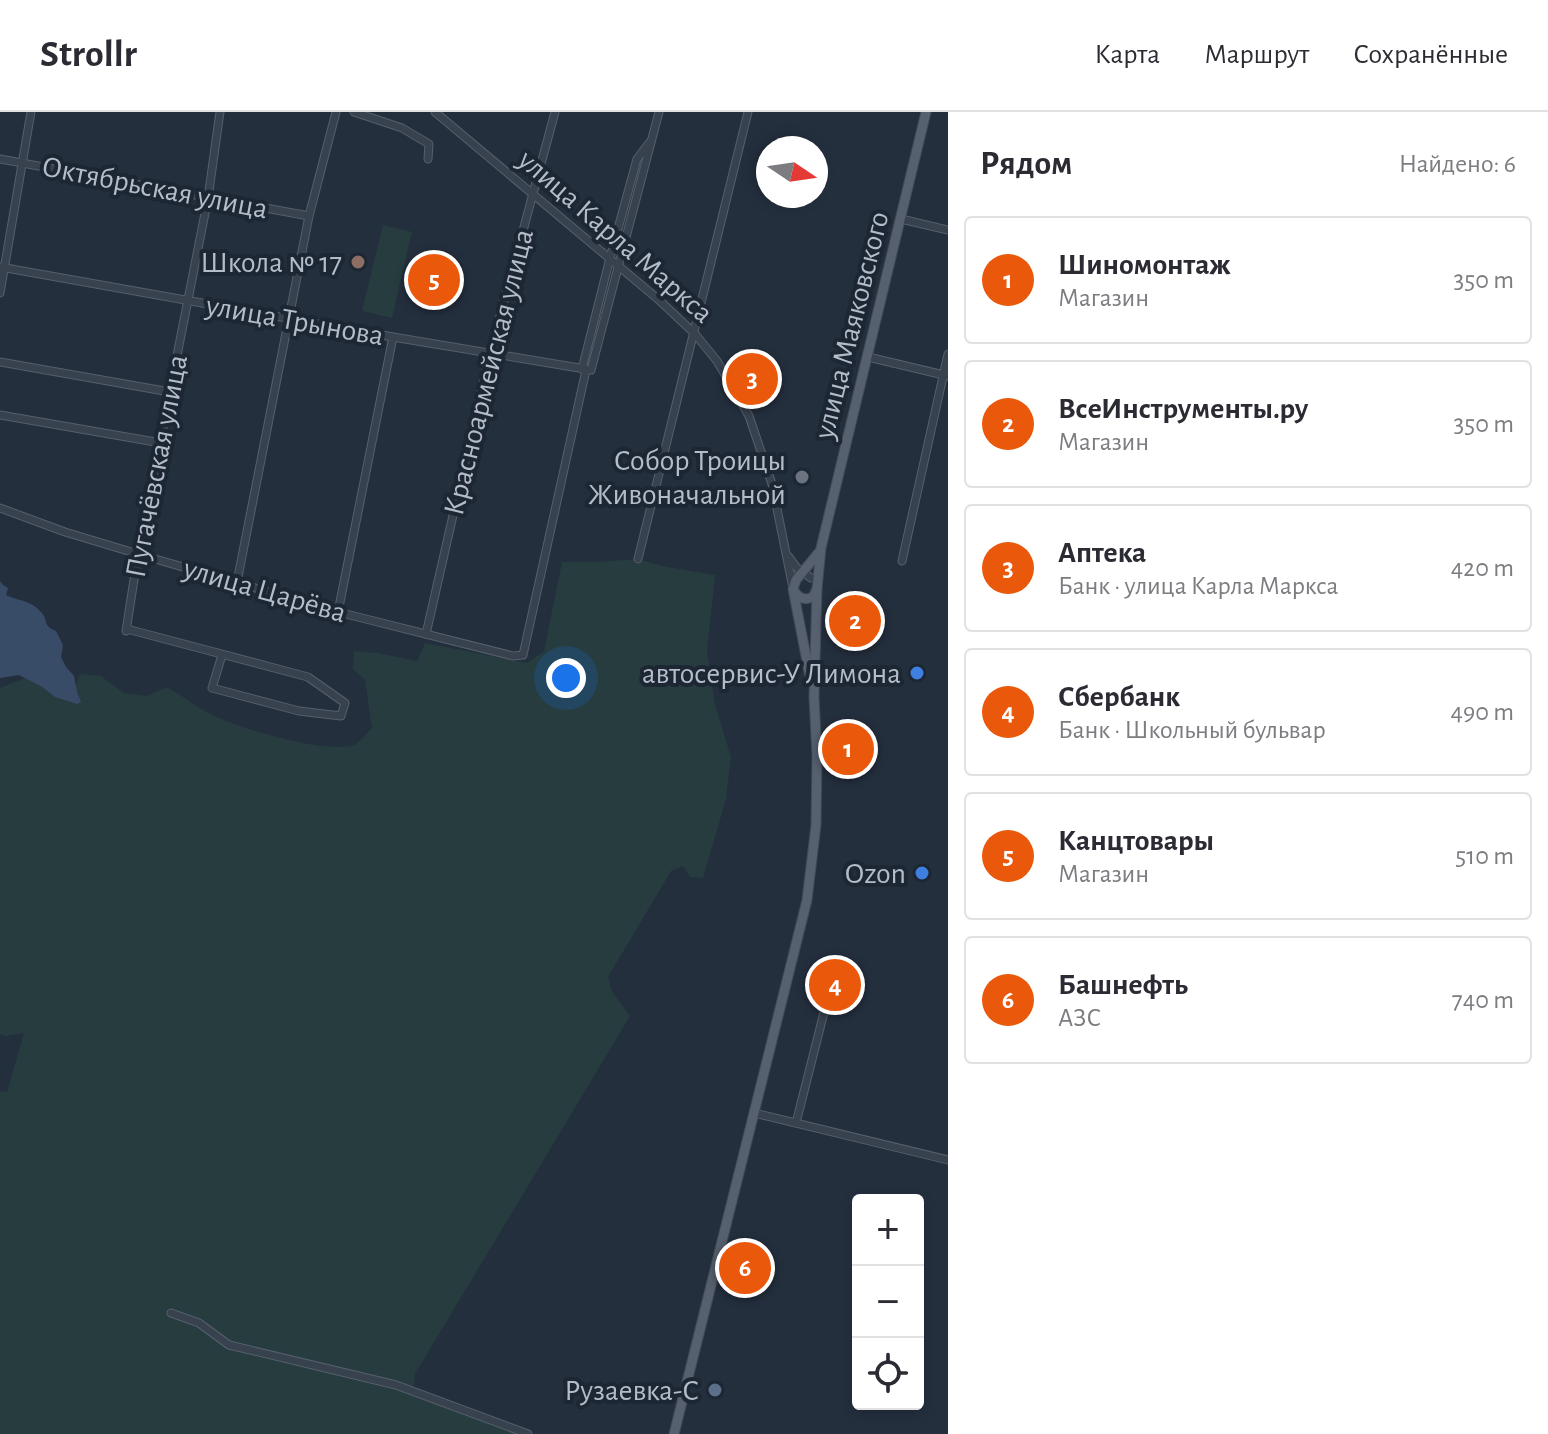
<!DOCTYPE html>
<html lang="ru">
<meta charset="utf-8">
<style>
:root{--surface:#fff;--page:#f7f7f7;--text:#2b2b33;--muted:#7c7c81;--line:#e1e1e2;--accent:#ea580c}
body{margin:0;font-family:"Alegreya Sans",sans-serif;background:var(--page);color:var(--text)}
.controls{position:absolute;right:24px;bottom:24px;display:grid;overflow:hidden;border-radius:8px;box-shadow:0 4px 12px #0003}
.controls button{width:72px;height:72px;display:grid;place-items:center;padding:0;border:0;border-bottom:2px solid var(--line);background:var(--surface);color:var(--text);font:40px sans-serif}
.compass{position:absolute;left:756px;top:24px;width:72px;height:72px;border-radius:50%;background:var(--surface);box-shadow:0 4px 12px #0003;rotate:103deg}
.you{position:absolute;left:566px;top:566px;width:28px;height:28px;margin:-20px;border:6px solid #fff;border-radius:50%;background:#1a73e8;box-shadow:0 0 0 12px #1a73e833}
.badge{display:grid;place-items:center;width:52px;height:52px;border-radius:50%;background:var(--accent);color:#fff;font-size:26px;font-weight:700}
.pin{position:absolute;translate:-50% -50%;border:4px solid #fff;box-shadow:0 2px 8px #0006}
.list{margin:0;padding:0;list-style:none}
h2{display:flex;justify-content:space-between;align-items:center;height:104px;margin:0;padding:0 32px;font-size:34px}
h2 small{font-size:26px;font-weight:400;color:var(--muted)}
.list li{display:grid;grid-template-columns:52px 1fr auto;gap:24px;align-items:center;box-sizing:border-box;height:128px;margin:0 16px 16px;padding:0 16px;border:2px solid var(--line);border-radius:8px}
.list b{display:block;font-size:30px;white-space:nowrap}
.list p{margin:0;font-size:26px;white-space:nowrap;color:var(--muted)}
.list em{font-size:26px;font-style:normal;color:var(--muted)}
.icon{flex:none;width:44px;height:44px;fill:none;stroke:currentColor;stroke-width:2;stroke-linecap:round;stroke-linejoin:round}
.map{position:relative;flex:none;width:948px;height:1322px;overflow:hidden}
header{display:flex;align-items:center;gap:48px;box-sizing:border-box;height:112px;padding:0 40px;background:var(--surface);border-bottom:2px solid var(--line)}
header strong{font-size:38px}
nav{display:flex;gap:44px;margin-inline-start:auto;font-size:28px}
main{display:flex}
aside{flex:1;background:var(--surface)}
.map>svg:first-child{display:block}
</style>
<header>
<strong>Strollr</strong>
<nav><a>Карта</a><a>Маршрут</a><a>Сохранённые</a></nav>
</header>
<main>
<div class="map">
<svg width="948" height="1322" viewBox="0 0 948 1322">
<rect width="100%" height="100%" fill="#242f3e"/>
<g fill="#263c3f">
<path d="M 383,113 L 412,120 L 392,206 L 362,199 Z"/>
<path d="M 638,447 C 663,456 690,458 715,463 L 707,539 L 715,593 L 731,645 L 726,687 L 703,766 L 690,765 L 683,754 L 671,759 L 608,865 L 612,880 L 630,904 L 415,1262 L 413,1280 L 419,1285 L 516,1322 L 0,1322 L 0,979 L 7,980 L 24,921 L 5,924 L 0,922 L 0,576 L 25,566 L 42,575 L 55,585 L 77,591 L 79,582 C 74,575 77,569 80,562 L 101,564 L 124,581 L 147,584 L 166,575 C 181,582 189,590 203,598 C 229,614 325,643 354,633 C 360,630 367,621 372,616 L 365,568 L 353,557 L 354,539 L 377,541 L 417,549 L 425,531 L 527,551 L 544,539 L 562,450 L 596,450 Z"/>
</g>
<path fill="#394c67" d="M 0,469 L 3,473 L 8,476 L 6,483 C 20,490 29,487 41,500 C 49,508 42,514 56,519 L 63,533 L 61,545 L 66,555 L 74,564 L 77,579 L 81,590 L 77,592 L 55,585 L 42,575 L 19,563 L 0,566 Z"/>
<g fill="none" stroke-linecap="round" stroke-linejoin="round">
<defs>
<g id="minor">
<path d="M 354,0 L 402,16 L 429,32 L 428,47"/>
<path d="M 435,0 L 659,188 L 695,222 L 717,249 L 749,304 L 772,372 L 793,476"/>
<path d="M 0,47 L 309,104"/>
<path d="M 901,107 L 948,118"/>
<path d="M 0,155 L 393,225 L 591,258 L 659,0"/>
<path d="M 0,181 L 31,0"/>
<path d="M 868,245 L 948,264"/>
<path d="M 0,250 L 170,280"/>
<path d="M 582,257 L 610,146 L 637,47 L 650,30"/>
<path d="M 0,303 L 161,331"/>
<path d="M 0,396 L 65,420 L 138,442 L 338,500 L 513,544 L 523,543 L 586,258"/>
<path d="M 788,444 L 797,456 L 811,466"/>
<path d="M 638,447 L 748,0"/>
<path d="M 902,449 L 948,242"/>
<path d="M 237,470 L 309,104 L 336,0"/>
<path d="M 338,500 L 393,225"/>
<path d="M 127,517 L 308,565 L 345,591 L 341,604 L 299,599 L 212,576 L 222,543"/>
<path d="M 126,519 L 138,442 L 208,86 L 220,0"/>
<path d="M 426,522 L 490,241 L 555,0"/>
<path d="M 754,1001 L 948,1048"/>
<path d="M 796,1011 L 835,857"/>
<path d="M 171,1201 L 199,1211 L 229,1233 L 396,1273 L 528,1322"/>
</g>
<g id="major">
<path d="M 794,479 C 799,486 804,489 813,485 L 817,477"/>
<path d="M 811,570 L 793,477 L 796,468 L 820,439"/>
<path d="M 674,1322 L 807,788 L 816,713 L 817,644 L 814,585 L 817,477 L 821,436 L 926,0"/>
</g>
</defs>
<use href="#minor" stroke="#565f6c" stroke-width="9"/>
<use href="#major" stroke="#414a57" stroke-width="11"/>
<use href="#minor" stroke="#38414e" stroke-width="7"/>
<use href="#major" stroke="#56606e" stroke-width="9"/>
</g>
<circle fill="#8d6e63" stroke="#1d2633" stroke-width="3" cx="358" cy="150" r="8"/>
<circle fill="#6b7280" stroke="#1d2633" stroke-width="3" cx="802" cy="365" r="8"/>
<g fill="#3f7fe0" stroke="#1d2633" stroke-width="3">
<circle cx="917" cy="561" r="8"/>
<circle cx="922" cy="761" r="8"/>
</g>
<circle fill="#5c6f8a" stroke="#1d2633" stroke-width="3" cx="715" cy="1278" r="8"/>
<g text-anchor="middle" stroke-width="8" stroke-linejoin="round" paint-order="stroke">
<g font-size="30" fill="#b4bcc9" stroke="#1d2633">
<text transform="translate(155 75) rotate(11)" y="10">Октябрьская улица</text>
<text transform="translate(616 124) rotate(41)" y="10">улица Карла Маркса</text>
<text transform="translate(295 208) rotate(10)" y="10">улица Трынова</text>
<text transform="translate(851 213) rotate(-76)" y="10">улица Маяковского</text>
<text transform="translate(488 260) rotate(-76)" y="10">Красноармейская улица</text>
<text transform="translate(156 354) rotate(-79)" y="10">Пугачёвская улица</text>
<text transform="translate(265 478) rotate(16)" y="10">улица Царёва</text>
</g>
<g font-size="30" fill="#b4bcc9" stroke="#1d2633" text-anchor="end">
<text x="342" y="160">Школа № 17</text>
<text x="786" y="358">Собор Троицы<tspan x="786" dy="34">Живоначальной</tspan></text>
<text x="901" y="571">автосервис-У Лимона</text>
<text x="906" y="771">Ozon</text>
<text x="699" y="1288">Рузаевка-С</text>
</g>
</g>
</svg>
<div class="controls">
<button>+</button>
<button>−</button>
<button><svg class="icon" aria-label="locate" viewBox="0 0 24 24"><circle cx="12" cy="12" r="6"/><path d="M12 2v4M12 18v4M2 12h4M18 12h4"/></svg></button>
</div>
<svg class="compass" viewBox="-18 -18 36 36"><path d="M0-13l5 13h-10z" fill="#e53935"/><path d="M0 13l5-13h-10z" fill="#7c7c81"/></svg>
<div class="you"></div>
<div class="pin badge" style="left:848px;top:637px">1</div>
<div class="pin badge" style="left:855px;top:509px">2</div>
<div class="pin badge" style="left:752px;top:267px">3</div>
<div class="pin badge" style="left:835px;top:873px">4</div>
<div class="pin badge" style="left:434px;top:168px">5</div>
<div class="pin badge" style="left:745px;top:1156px">6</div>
</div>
<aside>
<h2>Рядом<small>Найдено: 6</small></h2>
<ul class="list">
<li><span class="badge">1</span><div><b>Шиномонтаж</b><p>Магазин</p></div><em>350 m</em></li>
<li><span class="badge">2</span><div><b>ВсеИнструменты.ру</b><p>Магазин</p></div><em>350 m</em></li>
<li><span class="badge">3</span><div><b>Аптека</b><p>Банк · улица Карла Маркса</p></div><em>420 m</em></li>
<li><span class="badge">4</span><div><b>Сбербанк</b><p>Банк · Школьный бульвар</p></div><em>490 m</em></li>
<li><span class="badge">5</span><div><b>Канцтовары</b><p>Магазин</p></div><em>510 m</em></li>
<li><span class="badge">6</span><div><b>Башнефть</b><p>АЗС</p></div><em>740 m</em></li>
</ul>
</aside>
</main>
